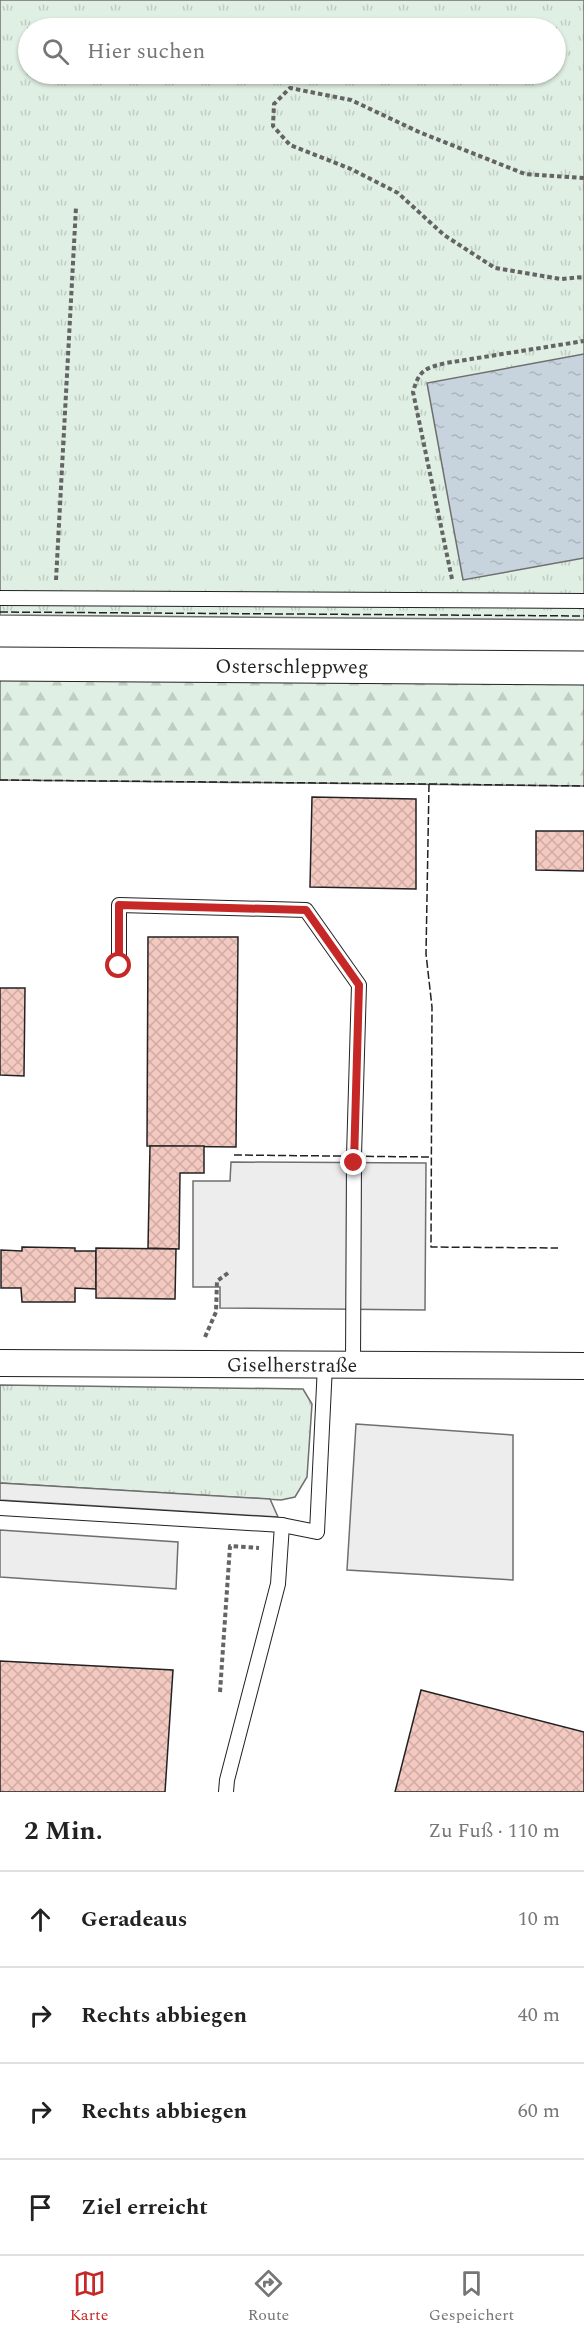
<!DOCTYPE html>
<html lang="de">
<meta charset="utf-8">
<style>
:root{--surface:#fff;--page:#f6f6f6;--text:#222;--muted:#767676;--line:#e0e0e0;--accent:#c62828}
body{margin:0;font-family:Spectral,serif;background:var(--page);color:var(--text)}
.stop{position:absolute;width:18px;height:18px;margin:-14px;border:4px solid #c62828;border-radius:50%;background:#fff}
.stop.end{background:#c62828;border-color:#fff;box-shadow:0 2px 6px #0008}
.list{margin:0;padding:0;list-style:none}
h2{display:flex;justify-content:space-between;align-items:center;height:78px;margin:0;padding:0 24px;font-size:26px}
h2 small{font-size:20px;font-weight:400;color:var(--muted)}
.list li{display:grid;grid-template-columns:39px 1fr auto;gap:18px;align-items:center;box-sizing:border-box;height:96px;padding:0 24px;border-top:2px solid var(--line)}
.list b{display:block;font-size:22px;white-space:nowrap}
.list em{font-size:20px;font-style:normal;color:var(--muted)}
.icon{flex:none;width:33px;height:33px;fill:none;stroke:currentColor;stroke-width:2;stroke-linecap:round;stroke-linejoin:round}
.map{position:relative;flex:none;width:584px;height:1792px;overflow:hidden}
.search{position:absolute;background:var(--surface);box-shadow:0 2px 4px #0004;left:18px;right:18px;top:18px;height:66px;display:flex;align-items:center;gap:15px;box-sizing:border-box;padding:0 21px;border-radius:33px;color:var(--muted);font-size:22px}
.sheet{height:462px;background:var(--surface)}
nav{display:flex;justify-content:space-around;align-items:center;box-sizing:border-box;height:84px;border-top:2px solid var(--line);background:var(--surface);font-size:16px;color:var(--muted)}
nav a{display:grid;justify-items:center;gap:3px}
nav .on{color:var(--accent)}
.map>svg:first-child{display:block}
</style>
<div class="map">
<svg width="584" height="1792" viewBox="0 0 584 1792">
<defs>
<pattern id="grass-tufts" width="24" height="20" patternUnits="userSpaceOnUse" patternTransform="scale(1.5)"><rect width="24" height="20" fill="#e0efe3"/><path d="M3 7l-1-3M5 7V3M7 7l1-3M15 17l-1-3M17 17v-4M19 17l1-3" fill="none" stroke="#c0cdc2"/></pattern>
<pattern id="forest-firs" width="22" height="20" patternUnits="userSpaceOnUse" patternTransform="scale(1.5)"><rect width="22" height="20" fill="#e0efe3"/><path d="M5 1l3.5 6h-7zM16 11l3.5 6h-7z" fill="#c0cdc2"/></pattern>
<pattern id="water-ripples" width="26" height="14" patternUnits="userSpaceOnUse" patternTransform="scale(1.5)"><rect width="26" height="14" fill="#c7d3dd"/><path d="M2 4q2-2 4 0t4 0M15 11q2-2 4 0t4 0" fill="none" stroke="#abb5bd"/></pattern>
<pattern id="building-cross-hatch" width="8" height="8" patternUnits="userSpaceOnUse" patternTransform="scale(1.5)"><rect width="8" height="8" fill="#f3c9c0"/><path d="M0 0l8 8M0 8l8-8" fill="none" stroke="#d0aca5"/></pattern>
</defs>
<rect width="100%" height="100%" fill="#fff"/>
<g fill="url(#grass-tufts)" stroke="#6f6f6f" stroke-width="1.5" fill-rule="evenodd">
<path d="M 0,0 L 584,0 L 584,620 L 0,615 ZM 28,28 L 556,28 L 556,74 L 28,74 Z"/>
<path d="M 0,1385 L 303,1389 L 312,1404 L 307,1477 L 295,1497 L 281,1500 L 0,1483 Z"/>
</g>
<path fill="url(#forest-firs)" stroke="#6f6f6f" stroke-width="1.5" d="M 0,677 L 584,682 L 584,786 L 0,780 Z"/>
<g fill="#ededed" stroke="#6f6f6f" stroke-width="1.5">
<path d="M 231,1162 L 426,1163 L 425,1310 L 220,1308 L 220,1287 L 193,1287 L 193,1181 L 230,1181 Z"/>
<path d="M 356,1424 L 513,1435 L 513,1580 L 347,1570 Z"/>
<path d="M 0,1483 L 270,1499 L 278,1517 L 0,1500 Z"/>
<path d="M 0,1530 L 178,1542 L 176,1589 L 0,1577 Z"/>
</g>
<path fill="url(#water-ripples)" stroke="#6f6f6f" stroke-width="1.5" d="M 584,354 L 584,558 L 463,580 L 427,383 Z"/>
<g fill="url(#building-cross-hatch)" stroke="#222" stroke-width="1.5">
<path d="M 312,797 L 416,799 L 416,889 L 310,887 Z"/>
<path d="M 536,831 L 584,831 L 584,871 L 536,870 Z"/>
<path d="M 148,937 L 238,937 L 236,1147 L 147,1146 Z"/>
<path d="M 0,988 L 25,988 L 24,1076 L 0,1075 Z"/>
<path d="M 150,1146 L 204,1146 L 204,1173 L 180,1173 L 179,1249 L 148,1248 Z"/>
<path d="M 22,1247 L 75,1248 L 75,1251 L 96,1251 L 96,1289 L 75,1288 L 75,1302 L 22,1302 L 21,1288 L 1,1288 L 1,1250 L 22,1251 Z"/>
<path d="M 96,1248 L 176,1249 L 175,1299 L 96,1298 Z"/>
<path d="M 0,1661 L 173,1670 L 165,1792 L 0,1792 Z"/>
<path d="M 421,1690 L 584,1732 L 584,1792 L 395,1792 Z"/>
</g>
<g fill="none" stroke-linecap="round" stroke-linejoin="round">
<defs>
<g id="lane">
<path d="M 0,598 L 584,601"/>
<path d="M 119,966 L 119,905 L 306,910 L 359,985 L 354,1156 L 353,1365"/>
<path d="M 0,1508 L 282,1525 L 317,1532 L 325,1365"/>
<path d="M 226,1792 L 227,1780 L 278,1584 L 282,1525"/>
</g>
<g id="street">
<path id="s1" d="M 0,1363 L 584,1366"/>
</g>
<g id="secondary">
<path id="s2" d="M 0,664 L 584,668"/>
</g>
</defs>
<use href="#lane" stroke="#222" stroke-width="16"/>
<use href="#street" stroke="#222" stroke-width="28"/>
<use href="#secondary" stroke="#222" stroke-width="35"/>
<g stroke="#646464" stroke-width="4" stroke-dasharray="4.5 3" stroke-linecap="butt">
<path d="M 584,178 L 525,174 L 419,132 L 351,100 L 290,88 L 274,104 L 273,126 L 290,145 L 351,169 L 398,193 L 444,235 L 495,268 L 561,279 L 584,277"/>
<path d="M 452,579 L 413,392 C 419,370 425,368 446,363 L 584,341"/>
<path d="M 56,580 L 76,207"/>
<path d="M 205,1337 L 216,1312 L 217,1281 L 228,1273"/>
<path d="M 220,1692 L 230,1546 L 259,1548"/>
</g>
<use href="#lane" stroke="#fff" stroke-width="14"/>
<use href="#street" stroke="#fff" stroke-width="26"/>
<use href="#secondary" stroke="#fff" stroke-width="33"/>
<g stroke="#222" stroke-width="1.5" stroke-dasharray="8 3" stroke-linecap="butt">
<path d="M 0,612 L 584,616"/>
<path d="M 0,780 L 429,784 L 426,954 L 432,1007 L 431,1247 L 558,1248"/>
<path d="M 429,784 L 584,786"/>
<path d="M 234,1155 L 431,1157"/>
</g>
</g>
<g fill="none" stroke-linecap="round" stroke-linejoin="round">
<path stroke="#c62828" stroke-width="8" d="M 119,966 L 119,905 L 306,910 L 359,985 L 354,1163"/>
</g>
<g text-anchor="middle" stroke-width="4.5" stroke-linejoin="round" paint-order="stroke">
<g font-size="20" fill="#222" stroke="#fff">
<text dy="7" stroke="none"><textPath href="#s2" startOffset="292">Osterschleppweg</textPath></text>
<text dy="7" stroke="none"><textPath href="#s1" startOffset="292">Giselherstraße</textPath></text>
</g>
</g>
</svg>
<div class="stop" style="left:119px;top:966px"></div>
<div class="stop end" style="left:354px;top:1163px"></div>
<div class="search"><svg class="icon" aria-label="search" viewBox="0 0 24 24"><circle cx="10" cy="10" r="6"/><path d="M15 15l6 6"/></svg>Hier suchen</div>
</div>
<section class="sheet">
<h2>2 Min.<small>Zu Fuß · 110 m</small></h2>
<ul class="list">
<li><svg class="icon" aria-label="ahead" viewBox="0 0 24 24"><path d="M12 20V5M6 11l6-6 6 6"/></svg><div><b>Geradeaus</b></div><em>10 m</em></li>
<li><svg class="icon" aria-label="right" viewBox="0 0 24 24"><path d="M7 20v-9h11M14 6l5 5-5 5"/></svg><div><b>Rechts abbiegen</b></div><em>40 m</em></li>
<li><svg class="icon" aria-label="right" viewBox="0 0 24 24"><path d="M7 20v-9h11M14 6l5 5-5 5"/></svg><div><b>Rechts abbiegen</b></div><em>60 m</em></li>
<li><svg class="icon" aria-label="arrive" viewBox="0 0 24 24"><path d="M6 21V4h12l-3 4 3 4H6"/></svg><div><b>Ziel erreicht</b></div></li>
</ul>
</section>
<nav>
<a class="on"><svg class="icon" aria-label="map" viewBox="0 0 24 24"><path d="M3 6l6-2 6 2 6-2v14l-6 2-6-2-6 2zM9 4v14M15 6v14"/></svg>Karte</a>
<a><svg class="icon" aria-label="directions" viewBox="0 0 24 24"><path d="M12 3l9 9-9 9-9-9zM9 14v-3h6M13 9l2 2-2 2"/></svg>Route</a>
<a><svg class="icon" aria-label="saved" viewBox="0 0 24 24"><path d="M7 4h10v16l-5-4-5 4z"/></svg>Gespeichert</a>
</nav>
